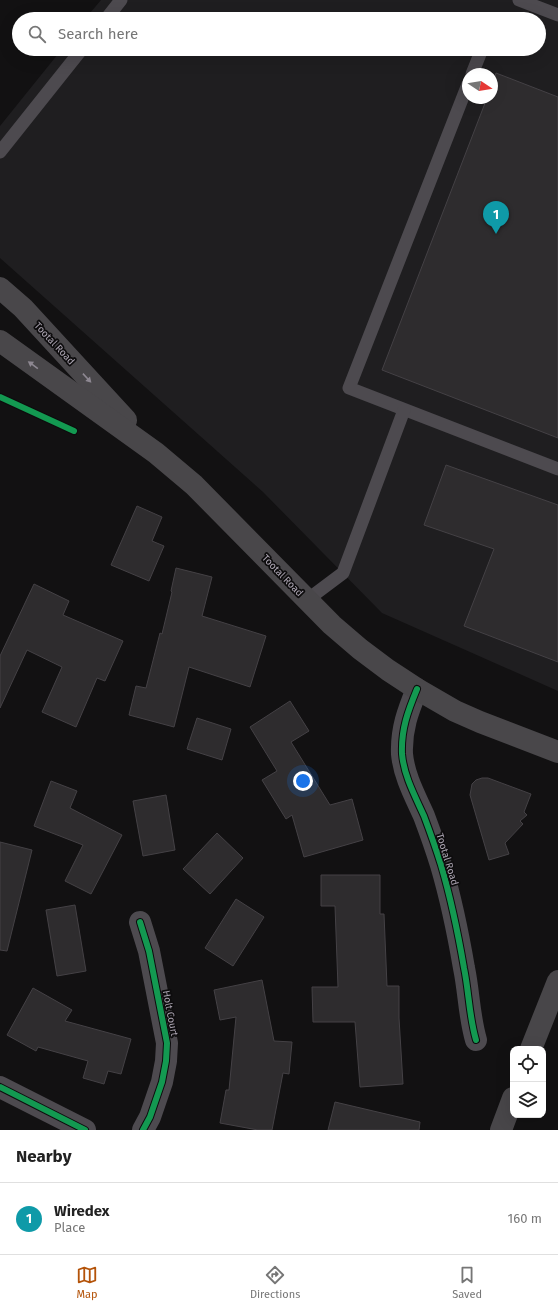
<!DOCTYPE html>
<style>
:root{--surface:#fff;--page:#f2f2f2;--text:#222;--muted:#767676;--line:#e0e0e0;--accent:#b45309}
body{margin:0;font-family:"Fira Sans",sans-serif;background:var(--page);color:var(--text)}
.controls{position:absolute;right:12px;bottom:12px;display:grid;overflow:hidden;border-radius:8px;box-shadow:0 4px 16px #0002}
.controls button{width:36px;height:36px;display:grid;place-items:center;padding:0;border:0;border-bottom:1px solid var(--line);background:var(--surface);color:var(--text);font:20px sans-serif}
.compass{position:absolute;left:462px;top:68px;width:36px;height:36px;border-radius:50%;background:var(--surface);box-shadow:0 4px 16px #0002;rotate:102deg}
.you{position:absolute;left:303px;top:781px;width:14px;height:14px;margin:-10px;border:3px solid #fff;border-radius:50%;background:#1a73e8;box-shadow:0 0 0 6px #1a73e833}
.badge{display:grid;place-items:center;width:26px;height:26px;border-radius:50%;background:var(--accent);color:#fff;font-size:13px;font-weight:700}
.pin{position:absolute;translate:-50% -33px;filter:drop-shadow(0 1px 2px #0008)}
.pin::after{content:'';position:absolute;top:21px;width:14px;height:12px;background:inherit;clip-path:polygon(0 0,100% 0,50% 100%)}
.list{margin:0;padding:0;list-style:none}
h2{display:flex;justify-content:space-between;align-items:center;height:52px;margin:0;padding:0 16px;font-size:17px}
h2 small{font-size:13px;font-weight:400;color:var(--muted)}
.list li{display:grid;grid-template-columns:26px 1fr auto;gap:12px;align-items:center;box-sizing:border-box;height:72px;padding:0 16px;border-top:1px solid var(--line)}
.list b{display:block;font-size:15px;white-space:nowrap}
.list p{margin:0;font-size:13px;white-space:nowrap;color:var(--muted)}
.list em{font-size:13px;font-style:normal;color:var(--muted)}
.icon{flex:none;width:22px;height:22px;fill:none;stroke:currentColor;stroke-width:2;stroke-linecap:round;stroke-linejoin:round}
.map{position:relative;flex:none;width:558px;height:1130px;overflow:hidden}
.search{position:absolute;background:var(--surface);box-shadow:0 4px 16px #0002;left:12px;right:12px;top:12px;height:44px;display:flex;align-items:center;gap:10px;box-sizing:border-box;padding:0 14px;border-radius:22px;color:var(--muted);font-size:15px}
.sheet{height:124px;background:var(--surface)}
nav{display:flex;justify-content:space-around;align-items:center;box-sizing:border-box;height:56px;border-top:1px solid var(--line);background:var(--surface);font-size:11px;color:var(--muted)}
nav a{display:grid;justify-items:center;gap:2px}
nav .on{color:var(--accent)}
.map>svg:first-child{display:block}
</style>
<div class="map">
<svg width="558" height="1130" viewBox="0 0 558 1130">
<rect width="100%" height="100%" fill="#121112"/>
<path fill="#1f1e20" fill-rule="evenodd" d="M 101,0 L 558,0 L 558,691 L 382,613 L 263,492 L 0,258 L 0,126 L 62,49 L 539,49 L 539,19 L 85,19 ZM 468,74 L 492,74 L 492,98 L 468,98 Z"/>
<g fill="#2e2c2e" stroke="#444145">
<path d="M 496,73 L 558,97 L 558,438 L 382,370 L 487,98 L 492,98 L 492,84 Z"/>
<path d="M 446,465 L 558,505 L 558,662 L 464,626 L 494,549 L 424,525 Z"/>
<path d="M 137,506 L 162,517 L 152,541 L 164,546 L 149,581 L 111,565 Z"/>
<path d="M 176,568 L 212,577 L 202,616 L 266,636 L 250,687 L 189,667 L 174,727 L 129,715 L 136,686 L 146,688 L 160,633 L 162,634 L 172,592 L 171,591 Z"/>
<path d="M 34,584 L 69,601 L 63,615 L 123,641 L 105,681 L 97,678 L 76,727 L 42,712 L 62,667 L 27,650 L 0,708 L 0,656 Z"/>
<path d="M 290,701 L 309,731 L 291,742 L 330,805 L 352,799 L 363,840 L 304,857 L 292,815 L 286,819 L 262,780 L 277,771 L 250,727 Z"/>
<path d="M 197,718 L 231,729 L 222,760 L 187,749 Z"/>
<path d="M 482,778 L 488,778 L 531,794 L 524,812 L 527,815 L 520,821 L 523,824 L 505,843 L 509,854 L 489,860 L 470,795 L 472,784 L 476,780 Z"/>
<path d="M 51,781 L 77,791 L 70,808 L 122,835 L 91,894 L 65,881 L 83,845 L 34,826 Z"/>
<path d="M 166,795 L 175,850 L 143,856 L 133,801 Z"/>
<path d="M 217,833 L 243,858 L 210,894 L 183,869 Z"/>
<path d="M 0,842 L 32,850 L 7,951 L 0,950 Z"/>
<path d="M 321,875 L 380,875 L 380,914 L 384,914 L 387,986 L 399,986 L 399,1018 L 403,1084 L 360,1087 L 355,1022 L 313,1022 L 312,987 L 338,987 L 335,906 L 321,906 Z"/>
<path d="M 236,899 L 264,917 L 233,966 L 205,948 Z"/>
<path d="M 75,905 L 86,971 L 57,976 L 46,910 Z"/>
<path d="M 262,980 L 274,1041 L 292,1042 L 289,1074 L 283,1073 L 272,1130 L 258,1130 L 220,1123 L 226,1090 L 229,1090 L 236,1017 L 220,1020 L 214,990 Z"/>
<path d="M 33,988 L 72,1010 L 65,1021 L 131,1039 L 121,1074 L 108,1071 L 104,1084 L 83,1078 L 88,1061 L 38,1047 L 36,1051 L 7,1035 Z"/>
<path d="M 335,1102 L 420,1122 L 419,1130 L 328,1130 Z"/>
</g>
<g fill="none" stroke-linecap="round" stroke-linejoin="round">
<g stroke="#4d4a4f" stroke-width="13">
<path d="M 519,0 L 558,15"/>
<path d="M 106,19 L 121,0"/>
<path d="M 472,74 L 482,49"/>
<path d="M 468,84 L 349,388 L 558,469"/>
<path d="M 0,152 L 82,49"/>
<path d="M 307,600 L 343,573 L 404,410"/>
</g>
<g stroke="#4d4a4f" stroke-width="22">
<path d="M 417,689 C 408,711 401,729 402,754 C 404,776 415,796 424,816 C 430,832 436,849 441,865 C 451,899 458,933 464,968 C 469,992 469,1016 476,1040"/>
<path d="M 140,922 L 149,951 L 167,1043 L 166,1061 L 162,1082 L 150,1117 L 143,1130"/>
<path d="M 0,1087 L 85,1130"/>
</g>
<g stroke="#49474a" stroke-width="22">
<path d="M 0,288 L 23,308 L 126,420"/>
<path d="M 0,341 L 156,453 L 194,485 L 332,625 L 360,649 L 388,670 L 417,689 L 455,711 L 480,722 L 558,752"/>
</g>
<g stroke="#484649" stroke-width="22">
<path d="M 531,1049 L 558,981"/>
<path d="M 501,1130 L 513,1098"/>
</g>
<defs>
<g id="cycleway">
<path d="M 0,397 L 74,431"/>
<path d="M 417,689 C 408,711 401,729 402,754 C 404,776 415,796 424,816 C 430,832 436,849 441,865 C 451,899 458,933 464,968 C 469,992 469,1016 476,1040"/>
<path d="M 140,922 L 149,951 L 167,1043 L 166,1061 L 162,1082 L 150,1117 L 143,1130"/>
<path d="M 0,1087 L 85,1130"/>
</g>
</defs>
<use href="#cycleway" stroke="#0d0c0d" stroke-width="8"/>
<use href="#cycleway" stroke="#139951" stroke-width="6"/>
</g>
<defs><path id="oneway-solid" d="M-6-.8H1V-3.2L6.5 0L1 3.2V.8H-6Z"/></defs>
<g fill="#8e8892">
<use href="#oneway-solid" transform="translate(33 365) rotate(-144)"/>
<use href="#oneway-solid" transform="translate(87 378) rotate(47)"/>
</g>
<g text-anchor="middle" stroke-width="3.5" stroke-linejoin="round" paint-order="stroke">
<g font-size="10" fill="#aba4b1" stroke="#0d0c0d">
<text transform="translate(55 343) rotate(47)" y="4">Tootal Road</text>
<text transform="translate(283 575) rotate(46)" y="4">Tootal Road</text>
<text transform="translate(448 859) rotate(73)" y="4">Tootal Road</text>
<text transform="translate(171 1013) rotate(79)" y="4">Holt Court</text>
</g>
</g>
</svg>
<div class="controls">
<button><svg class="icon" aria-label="locate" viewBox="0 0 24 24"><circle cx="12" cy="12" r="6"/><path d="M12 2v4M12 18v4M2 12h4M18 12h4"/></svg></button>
<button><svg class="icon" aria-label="layers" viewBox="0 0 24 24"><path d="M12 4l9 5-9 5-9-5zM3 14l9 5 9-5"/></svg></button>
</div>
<svg class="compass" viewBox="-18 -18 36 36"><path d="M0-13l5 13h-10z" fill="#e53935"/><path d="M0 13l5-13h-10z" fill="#767676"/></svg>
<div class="you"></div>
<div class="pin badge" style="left:496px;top:234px;background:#0f9aa8">1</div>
<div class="search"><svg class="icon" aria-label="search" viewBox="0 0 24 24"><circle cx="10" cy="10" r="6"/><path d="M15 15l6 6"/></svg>Search here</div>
</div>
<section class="sheet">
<h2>Nearby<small></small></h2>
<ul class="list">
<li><span class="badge" style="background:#0f9aa8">1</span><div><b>Wiredex</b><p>Place</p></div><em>160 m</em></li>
</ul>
</section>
<nav>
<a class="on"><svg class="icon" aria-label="map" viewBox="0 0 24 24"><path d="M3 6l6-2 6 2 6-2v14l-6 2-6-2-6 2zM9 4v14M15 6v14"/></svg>Map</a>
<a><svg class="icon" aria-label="directions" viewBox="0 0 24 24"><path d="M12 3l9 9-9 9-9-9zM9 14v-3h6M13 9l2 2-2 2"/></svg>Directions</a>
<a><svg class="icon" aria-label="saved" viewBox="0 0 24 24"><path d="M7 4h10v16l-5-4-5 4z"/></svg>Saved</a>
</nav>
